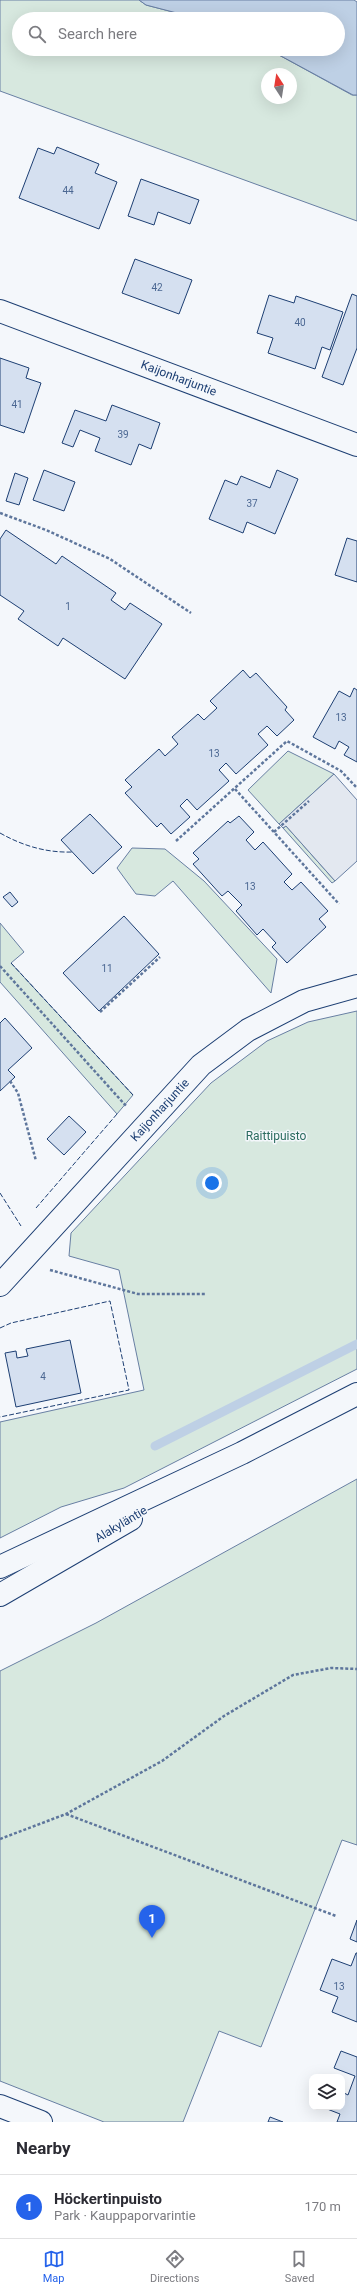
<!DOCTYPE html>
<meta charset="utf-8">
<style>
:root{--surface:#fff;--page:#f7f7f7;--text:#2b2b33;--muted:#7c7c81;--line:#e1e1e2;--accent:#2563eb}
body{margin:0;font-family:Roboto,sans-serif;background:var(--page);color:var(--text)}
.controls{position:absolute;right:12px;bottom:12px;display:grid;overflow:hidden;border-radius:8px;box-shadow:0 4px 16px #0002}
.controls button{width:36px;height:36px;display:grid;place-items:center;padding:0;border:0;border-bottom:1px solid var(--line);background:var(--surface);color:var(--text);font:20px sans-serif}
.compass{position:absolute;left:261px;top:68px;width:36px;height:36px;border-radius:50%;background:var(--surface);box-shadow:0 4px 16px #0002;rotate:348deg}
.you{position:absolute;left:212px;top:1183px;width:14px;height:14px;margin:-10px;border:3px solid #fff;border-radius:50%;background:#1a73e8;box-shadow:0 0 0 6px #1a73e833}
.badge{display:grid;place-items:center;width:26px;height:26px;border-radius:50%;background:var(--accent);color:#fff;font-size:13px;font-weight:700}
.pin{position:absolute;translate:-50% -33px;filter:drop-shadow(0 1px 2px #0008)}
.pin::after{content:'';position:absolute;top:21px;width:14px;height:12px;background:inherit;clip-path:polygon(0 0,100% 0,50% 100%)}
.list{margin:0;padding:0;list-style:none}
h2{display:flex;justify-content:space-between;align-items:center;height:52px;margin:0;padding:0 16px;font-size:17px}
h2 small{font-size:13px;font-weight:400;color:var(--muted)}
.list li{display:grid;grid-template-columns:26px 1fr auto;gap:12px;align-items:center;box-sizing:border-box;height:64px;padding:0 16px;border-top:1px solid var(--line)}
.list b{display:block;font-size:15px;white-space:nowrap}
.list p{margin:0;font-size:13px;white-space:nowrap;color:var(--muted)}
.list em{font-size:13px;font-style:normal;color:var(--muted)}
.icon{flex:none;width:22px;height:22px;fill:none;stroke:currentColor;stroke-width:2;stroke-linecap:round;stroke-linejoin:round}
.map{position:relative;flex:none;width:357px;height:2122px;overflow:hidden}
.search{position:absolute;background:var(--surface);box-shadow:0 4px 16px #0002;left:12px;right:12px;top:12px;height:44px;display:flex;align-items:center;gap:10px;box-sizing:border-box;padding:0 14px;border-radius:22px;color:var(--muted);font-size:15px}
.sheet{height:116px;background:var(--surface)}
nav{display:flex;justify-content:space-around;align-items:center;box-sizing:border-box;height:56px;border-top:1px solid var(--line);background:var(--surface);font-size:11px;color:var(--muted)}
nav a{display:grid;justify-items:center;gap:2px}
nav .on{color:var(--accent)}
.map>svg:first-child{display:block}
</style>
<div class="map">
<svg width="357" height="2122" viewBox="0 0 357 2122">
<rect width="100%" height="100%" fill="#f4f7fb"/>
<g fill="#d7e8df" stroke="#687fa3" fill-rule="evenodd">
<path d="M 0,0 L 139,0 L 146,5 L 200,19 L 19,19 L 19,49 L 268,49 L 352,95 L 357,95 L 357,221 L 0,91 ZM 267,74 L 291,74 L 291,98 L 267,98 Z"/>
<path d="M 288,751 L 334,774 L 279,824 L 248,790 Z"/>
<path d="M 286,826 L 335,881 L 332,883 L 283,828 Z"/>
<path d="M 132,848 L 165,849 L 204,881 L 277,959 L 271,993 L 173,881 L 155,896 L 136,894 L 117,868 Z"/>
<path d="M 0,923 L 24,952 L 11,963 L 133,1095 L 117,1114 L 0,982 Z"/>
<path d="M 357,1011 L 357,1369 L 124,1488 L 61,1507 L 0,1538 L 0,1422 L 144,1390 L 119,1270 L 69,1256 L 71,1233 L 211,1083 L 267,1041 L 308,1022 Z"/>
<path d="M 357,1479 L 357,1845 L 342,1840 L 261,2047 L 219,2031 L 183,2122 L 104,2122 L 0,2081 L 0,1671 L 96,1623 Z"/>
</g>
<path fill="#e3e8f0" stroke="#687fa3" d="M 334,774 L 357,800 L 357,861 L 335,881 L 286,826 L 283,828 L 279,824 Z"/>
<path fill="#bed0e5" stroke="#687fa3" d="M 139,0 L 354,0 L 357,2 L 357,95 L 353,95 L 268,49 L 338,49 L 338,19 L 200,19 L 146,5 Z"/>
<g fill="none" stroke-linecap="round" stroke-linejoin="round">
<path stroke="#bed0e5" stroke-width="9" d="M 155,1446 L 357,1344"/>
</g>
<g fill="#d5e0f0" stroke="#1d3f73">
<path d="M 57,147 L 99,164 L 95,173 L 117,182 L 99,229 L 19,198 L 38,148 L 54,154 Z"/>
<path d="M 141,179 L 199,200 L 190,224 L 158,212 L 154,225 L 128,216 Z"/>
<path d="M 135,259 L 192,280 L 179,314 L 122,293 Z"/>
<path d="M 352,294 L 357,296 L 357,348 L 343,385 L 322,377 Z"/>
<path d="M 269,295 L 294,303 L 296,296 L 343,312 L 330,350 L 322,347 L 315,369 L 268,353 L 273,338 L 257,333 Z"/>
<path d="M 0,358 L 29,368 L 26,378 L 41,383 L 24,433 L 0,425 Z"/>
<path d="M 112,405 L 160,423 L 151,449 L 139,444 L 131,465 L 95,451 L 100,438 L 80,430 L 73,447 L 62,443 L 75,410 L 106,421 Z"/>
<path d="M 44,470 L 75,482 L 64,511 L 33,500 Z"/>
<path d="M 277,470 L 298,479 L 275,534 L 247,522 L 243,533 L 209,519 L 225,480 L 237,485 L 241,476 L 270,488 Z"/>
<path d="M 15,473 L 28,478 L 19,505 L 6,501 Z"/>
<path d="M 6,530 L 56,564 L 62,556 L 116,593 L 111,600 L 125,610 L 130,603 L 162,624 L 125,679 L 63,638 L 58,646 L 18,619 L 24,611 L 0,595 L 0,539 Z"/>
<path d="M 347,538 L 357,541 L 357,582 L 335,575 Z"/>
<path d="M 243,670 L 250,678 L 256,673 L 287,707 L 285,710 L 294,720 L 277,736 L 267,726 L 258,734 L 268,745 L 236,774 L 226,763 L 219,770 L 229,781 L 197,810 L 187,799 L 180,806 L 190,817 L 171,834 L 161,823 L 157,827 L 125,793 L 132,787 L 125,780 L 159,749 L 165,756 L 178,744 L 172,737 L 198,714 L 204,720 L 217,708 L 210,701 Z"/>
<path d="M 354,688 L 357,690 L 357,762 L 344,755 L 349,747 L 339,741 L 335,749 L 313,737 L 339,691 L 350,697 Z"/>
<path d="M 90,814 L 122,847 L 93,874 L 61,840 Z"/>
<path d="M 239,816 L 254,832 L 246,840 L 255,850 L 263,842 L 292,874 L 284,882 L 292,890 L 301,882 L 328,911 L 319,919 L 326,927 L 287,963 L 272,947 L 276,943 L 263,929 L 257,935 L 236,911 L 242,905 L 228,891 L 222,896 L 193,864 L 199,859 L 193,853 L 228,821 L 230,823 Z"/>
<path d="M 10,892 L 18,902 L 12,907 L 3,897 Z"/>
<path d="M 124,916 L 159,954 L 99,1011 L 63,973 Z"/>
<path d="M 5,1018 L 32,1048 L 8,1070 L 15,1077 L 0,1091 L 0,1023 Z"/>
<path d="M 69,1116 L 86,1132 L 64,1155 L 47,1139 Z"/>
<path d="M 70,1340 L 81,1393 L 16,1407 L 5,1353 L 16,1351 L 17,1358 L 28,1356 L 26,1349 Z"/>
<path d="M 357,1920 L 357,1942 L 350,1939 Z"/>
<path d="M 356,1953 L 357,1953 L 357,2022 L 332,2012 L 338,1997 L 320,1990 L 332,1959 L 351,1966 Z"/>
<path d="M 341,2051 L 357,2057 L 357,2122 L 337,2122 L 340,2114 L 322,2107 L 342,2107 L 342,2092 L 348,2095 L 355,2076 L 334,2068 Z"/>
<path d="M 270,2117 L 283,2122 L 268,2122 Z"/>
</g>
<g fill="none" stroke-linecap="round" stroke-linejoin="round">
<defs>
<g id="minor">
<path id="s1" d="M 0,311 L 357,445"/>
<path id="s2" d="M 0,1285 L 201,1065 L 248,1030 L 304,1001 L 357,986"/>
<path d="M 0,2106 L 41,2122"/>
</g>
<g id="secondary">
<path d="M 0,1567 L 242,1453 L 357,1394"/>
<path d="M 0,1595 L 131,1519"/>
</g>
</defs>
<use href="#minor" stroke="#1d3f73" stroke-width="24"/>
<use href="#secondary" stroke="#1d3f73" stroke-width="24"/>
<g stroke="#5e769c" stroke-width="2.5" stroke-dasharray="3 2" stroke-linecap="butt">
<path d="M 0,513 L 46,530 L 110,559 L 191,613"/>
<path d="M 235,789 L 339,904"/>
<path d="M 274,832 L 309,801"/>
<path d="M 176,841 L 287,741 L 341,771 L 357,788"/>
<path d="M 0,966 L 127,1107"/>
<path d="M 100,1012 L 160,957"/>
<path d="M 10,1081 L 18,1093 L 36,1161"/>
<path d="M 50,1270 L 138,1294 L 205,1294"/>
<path d="M 66,1814 L 336,1916"/>
<path d="M 0,1839 L 66,1814 L 162,1761 L 224,1716 L 293,1675 L 331,1668 L 357,1669"/>
</g>
<use href="#minor" stroke="#f4f7fb" stroke-width="22"/>
<use href="#secondary" stroke="#f4f7fb" stroke-width="22"/>
<g stroke="#1d3f73" stroke-width="1" stroke-dasharray="5 2" stroke-linecap="butt">
<path d="M 0,833 C 23,846 47,853 73,852"/>
<path d="M 11,963 L 133,1095"/>
<path d="M 0,1193 L 21,1226"/>
<path d="M 36,1208 L 117,1114"/>
<path d="M 0,1328 L 11,1323 L 110,1301 L 129,1390 L 0,1417"/>
</g>
</g>
<g text-anchor="middle" stroke-width="3" stroke-linejoin="round" paint-order="stroke">
<g font-size="10" fill="#4b6792">
<text x="68" y="194">44</text>
<text x="157" y="291">42</text>
<text x="300" y="326">40</text>
<text x="17" y="408">41</text>
<text x="123" y="438">39</text>
<text x="252" y="507">37</text>
<text x="68" y="610">1</text>
<text x="341" y="721">13</text>
<text x="214" y="757">13</text>
<text x="250" y="890">13</text>
<text x="107" y="972">11</text>
<text x="43" y="1380">4</text>
<text x="339" y="1990">13</text>
</g>
<g font-size="12" fill="#1d3f73" stroke="#f4f7fb">
<text dy="4" stroke="none"><textPath href="#s1" startOffset="191">Kaijonharjuntie</textPath></text>
<text dy="4" stroke="none"><textPath href="#s2" startOffset="237">Kaijonharjuntie</textPath></text>
<text transform="translate(121 1524) rotate(-31)" y="4">Alakyläntie</text>
</g>
<g font-size="12" fill="#2c6c60" stroke="#f4f7fb">
<text x="276" y="1140">Raittipuisto</text>
</g>
</g>
</svg>
<div class="controls">
<button><svg class="icon" aria-label="layers" viewBox="0 0 24 24"><path d="M12 4l9 5-9 5-9-5zM3 14l9 5 9-5"/></svg></button>
</div>
<svg class="compass" viewBox="-18 -18 36 36"><path d="M0-13l5 13h-10z" fill="#e53935"/><path d="M0 13l5-13h-10z" fill="#7c7c81"/></svg>
<div class="you"></div>
<div class="pin badge" style="left:152px;top:1938px">1</div>
<div class="search"><svg class="icon" aria-label="search" viewBox="0 0 24 24"><circle cx="10" cy="10" r="6"/><path d="M15 15l6 6"/></svg>Search here</div>
</div>
<section class="sheet">
<h2>Nearby<small></small></h2>
<ul class="list">
<li><span class="badge">1</span><div><b>Höckertinpuisto</b><p>Park · Kauppaporvarintie</p></div><em>170 m</em></li>
</ul>
</section>
<nav>
<a class="on"><svg class="icon" aria-label="map" viewBox="0 0 24 24"><path d="M3 6l6-2 6 2 6-2v14l-6 2-6-2-6 2zM9 4v14M15 6v14"/></svg>Map</a>
<a><svg class="icon" aria-label="directions" viewBox="0 0 24 24"><path d="M12 3l9 9-9 9-9-9zM9 14v-3h6M13 9l2 2-2 2"/></svg>Directions</a>
<a><svg class="icon" aria-label="saved" viewBox="0 0 24 24"><path d="M7 4h10v16l-5-4-5 4z"/></svg>Saved</a>
</nav>
